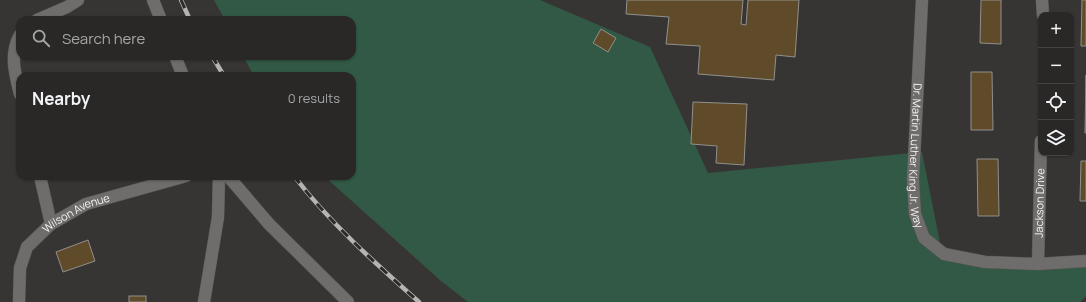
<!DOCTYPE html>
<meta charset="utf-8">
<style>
:root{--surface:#292826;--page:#31302e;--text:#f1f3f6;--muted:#a5a6a7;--line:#454443}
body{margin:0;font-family:Manrope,sans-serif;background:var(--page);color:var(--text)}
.controls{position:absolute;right:12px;top:12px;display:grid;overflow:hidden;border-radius:8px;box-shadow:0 1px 3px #0004}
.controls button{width:36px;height:36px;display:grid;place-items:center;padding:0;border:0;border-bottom:1px solid var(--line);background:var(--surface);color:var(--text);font:20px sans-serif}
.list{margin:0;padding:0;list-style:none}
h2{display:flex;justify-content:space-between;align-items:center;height:52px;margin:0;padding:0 16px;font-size:17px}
h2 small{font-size:13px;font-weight:400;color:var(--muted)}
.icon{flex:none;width:22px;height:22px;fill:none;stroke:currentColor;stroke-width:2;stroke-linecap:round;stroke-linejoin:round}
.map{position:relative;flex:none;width:1086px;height:302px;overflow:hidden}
.search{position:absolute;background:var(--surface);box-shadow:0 1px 3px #0004;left:16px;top:16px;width:340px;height:44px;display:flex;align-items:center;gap:10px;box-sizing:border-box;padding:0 14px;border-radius:12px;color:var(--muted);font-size:15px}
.panel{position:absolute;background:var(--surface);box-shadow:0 1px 3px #0004;left:16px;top:72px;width:340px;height:108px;border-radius:12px}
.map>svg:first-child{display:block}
</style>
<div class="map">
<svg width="1086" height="302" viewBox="0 0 1086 302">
<rect width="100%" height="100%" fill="#373533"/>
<path fill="#325945" d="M 214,0 L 540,0 L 650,47 L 708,173 L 922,152 L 943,258 L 1086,263 L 1086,296 L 1080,302 L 468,302 L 441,281 L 324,176 L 352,176 L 352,76 L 254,76 L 243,56 L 352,56 L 352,20 L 225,20 Z"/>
<g fill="#5f4b29" stroke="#91908d">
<path d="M 627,0 L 743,0 L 741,24 L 746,25 L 748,0 L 799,0 L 795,57 L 776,55 L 774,80 L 698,74 L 700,46 L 666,44 L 669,17 L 626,14 Z"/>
<path d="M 981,0 L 1001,0 L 1001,44 L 980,43 Z"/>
<path d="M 1082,0 L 1086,0 L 1086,46 L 1081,46 Z"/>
<path d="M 601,29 L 616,38 L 608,52 L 593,43 Z"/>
<path d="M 971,72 L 992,72 L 993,130 L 971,130 Z"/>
<path d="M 1086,75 L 1086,133 L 1085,133 Z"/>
<path d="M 693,102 L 747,104 L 744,165 L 716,163 L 717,146 L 691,144 Z"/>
<path d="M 977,159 L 998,159 L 999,216 L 978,216 Z"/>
<path d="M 1081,161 L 1086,161 L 1086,201 L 1080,201 Z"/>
<path d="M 88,240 L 95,261 L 63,272 L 56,252 Z"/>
<rect x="129" y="296" width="17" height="6"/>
</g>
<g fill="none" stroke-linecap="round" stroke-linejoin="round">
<defs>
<g id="minor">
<path d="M 153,0 L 161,20"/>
<path id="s1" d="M 922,0 L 913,180 L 915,214 L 924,238 L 944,254 L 985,262 L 1038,264 L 1086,261"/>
<path d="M 1042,0 L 1043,15"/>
<path d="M 37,20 L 67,7 L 78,0"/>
<path d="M 20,35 C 9,54 15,74 20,94"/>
<path d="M 175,56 L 183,76"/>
<path d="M 40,176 L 51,224"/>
<path d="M 228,176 L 269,224 L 348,302"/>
<path id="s2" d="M 1038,264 L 1041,141"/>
<path id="s3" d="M 19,302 L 20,268 L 27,247 L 51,224 L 86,204 L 186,176"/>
<path d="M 204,302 L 218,217 L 219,176"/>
</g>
</defs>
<use href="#minor" stroke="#565453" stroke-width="13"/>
<use href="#minor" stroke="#6f6d6b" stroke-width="12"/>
<defs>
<g id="rail">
<path d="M 181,0 L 190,20"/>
<path d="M 212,56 L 224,76"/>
<path d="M 294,176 C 330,223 375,263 419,302"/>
</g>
</defs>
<use href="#rail" stroke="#b5b4b3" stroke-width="4.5"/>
<use href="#rail" stroke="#2d2b29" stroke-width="3" stroke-dasharray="9" stroke-linecap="butt"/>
</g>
<g text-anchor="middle" stroke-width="3" stroke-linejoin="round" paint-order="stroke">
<g font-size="11" fill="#f3f2f1" stroke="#2d2b29">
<text dy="4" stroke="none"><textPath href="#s1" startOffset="156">Dr. Martin Luther King Jr. Way</textPath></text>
<text dy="4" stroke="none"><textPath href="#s2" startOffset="61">Jackson Drive</textPath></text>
<text dy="4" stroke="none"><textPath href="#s3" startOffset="117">Wilson Avenue</textPath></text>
</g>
</g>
</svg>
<div class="controls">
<button>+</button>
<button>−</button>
<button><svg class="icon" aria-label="locate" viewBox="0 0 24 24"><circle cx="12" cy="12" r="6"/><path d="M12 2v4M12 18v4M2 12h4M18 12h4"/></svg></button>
<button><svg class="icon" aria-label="layers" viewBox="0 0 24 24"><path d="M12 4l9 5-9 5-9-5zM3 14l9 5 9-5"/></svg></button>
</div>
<div class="search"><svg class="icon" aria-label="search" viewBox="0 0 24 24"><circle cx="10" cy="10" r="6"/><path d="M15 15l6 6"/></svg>Search here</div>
<section class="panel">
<h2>Nearby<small>0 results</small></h2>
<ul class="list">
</ul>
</section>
</div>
